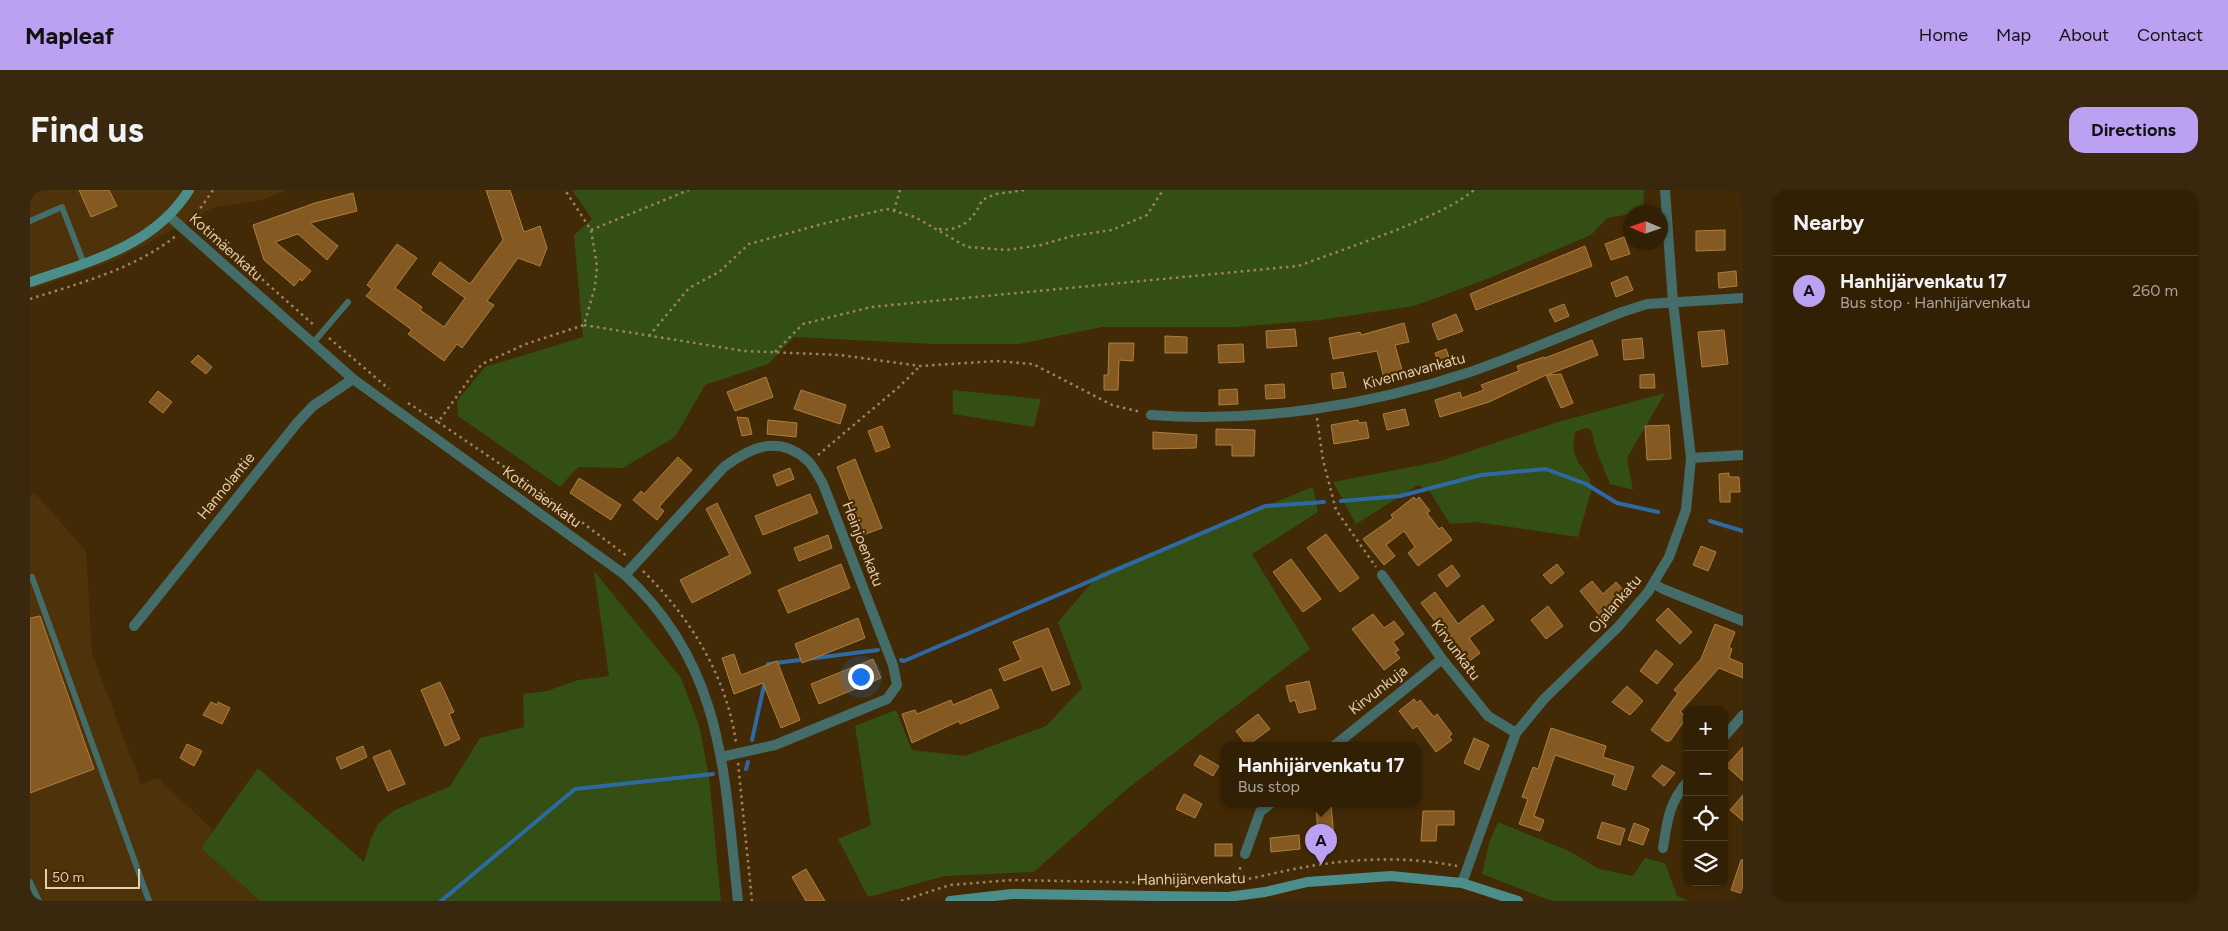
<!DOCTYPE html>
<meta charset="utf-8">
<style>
:root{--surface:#322004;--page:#3a280e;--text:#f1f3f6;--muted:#a8a39a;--line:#4d3e26;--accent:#bca0f2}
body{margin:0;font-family:Figtree,sans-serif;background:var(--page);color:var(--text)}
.controls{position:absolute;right:15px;bottom:15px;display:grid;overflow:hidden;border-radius:10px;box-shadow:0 1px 4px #0004}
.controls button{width:45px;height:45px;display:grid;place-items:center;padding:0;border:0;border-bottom:1px solid var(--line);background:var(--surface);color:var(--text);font:25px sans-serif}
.compass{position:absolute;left:1593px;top:15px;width:45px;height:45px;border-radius:50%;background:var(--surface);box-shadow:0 1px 4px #0004;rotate:272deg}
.scale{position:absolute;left:15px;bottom:12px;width:95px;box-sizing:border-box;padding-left:5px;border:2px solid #e7ccae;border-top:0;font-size:14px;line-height:18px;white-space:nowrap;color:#e7ccae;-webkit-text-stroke:4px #432a06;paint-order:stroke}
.you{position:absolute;left:830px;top:486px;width:18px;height:18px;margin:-12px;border:4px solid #fff;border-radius:50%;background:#1a73e8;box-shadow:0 0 0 8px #1a73e833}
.badge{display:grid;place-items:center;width:32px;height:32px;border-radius:50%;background:var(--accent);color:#111;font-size:16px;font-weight:700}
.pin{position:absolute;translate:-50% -41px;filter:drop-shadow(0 1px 2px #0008)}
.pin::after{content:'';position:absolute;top:26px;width:18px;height:15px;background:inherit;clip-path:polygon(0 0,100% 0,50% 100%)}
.popup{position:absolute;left:1191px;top:552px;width:200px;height:65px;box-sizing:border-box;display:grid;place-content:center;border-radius:10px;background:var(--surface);filter:drop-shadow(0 1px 4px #0005);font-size:16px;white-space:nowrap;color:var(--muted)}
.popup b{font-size:19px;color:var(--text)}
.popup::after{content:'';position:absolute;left:50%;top:100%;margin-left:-10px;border:10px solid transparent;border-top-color:var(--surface)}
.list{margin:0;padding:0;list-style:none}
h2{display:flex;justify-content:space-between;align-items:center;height:65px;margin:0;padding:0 20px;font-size:21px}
h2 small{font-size:16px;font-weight:400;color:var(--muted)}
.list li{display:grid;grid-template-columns:32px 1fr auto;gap:15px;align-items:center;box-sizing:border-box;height:70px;padding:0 20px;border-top:1px solid var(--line)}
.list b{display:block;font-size:19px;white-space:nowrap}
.list p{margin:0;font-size:16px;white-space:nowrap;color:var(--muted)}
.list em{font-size:16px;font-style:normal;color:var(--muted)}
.icon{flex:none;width:28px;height:28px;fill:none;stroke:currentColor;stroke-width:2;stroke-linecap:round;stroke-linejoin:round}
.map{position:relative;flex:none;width:1713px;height:711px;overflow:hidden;border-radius:15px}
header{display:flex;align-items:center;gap:30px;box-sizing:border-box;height:70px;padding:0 25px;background:var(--accent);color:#111}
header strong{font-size:24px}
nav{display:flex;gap:28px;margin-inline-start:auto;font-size:18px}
.intro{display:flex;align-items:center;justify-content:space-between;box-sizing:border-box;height:120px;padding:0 30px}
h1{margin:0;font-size:35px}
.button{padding:12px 22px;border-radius:15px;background:var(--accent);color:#111;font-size:18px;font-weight:700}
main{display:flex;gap:30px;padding:0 30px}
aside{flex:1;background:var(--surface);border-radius:15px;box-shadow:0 1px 4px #0004}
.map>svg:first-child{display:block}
</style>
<header>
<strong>Mapleaf</strong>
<nav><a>Home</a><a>Map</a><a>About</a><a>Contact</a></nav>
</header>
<div class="intro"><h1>Find us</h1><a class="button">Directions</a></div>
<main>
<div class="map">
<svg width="1713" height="711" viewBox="0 0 1713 711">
<rect width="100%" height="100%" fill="#432a06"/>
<g fill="#4e3209">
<path d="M 0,0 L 258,0 L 228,11 L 185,17 L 88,69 L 0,100 Z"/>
<path d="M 4,302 L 56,361 L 62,463 L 111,594 L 128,588 L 183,640 L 171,658 L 230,711 L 0,711 L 0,306 Z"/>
</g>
<g fill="#334f13">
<path d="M 542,0 L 1614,0 L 1613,22 L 1577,28 L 1561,45 L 1452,91 L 1384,116 L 1290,130 L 1206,137 L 1072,137 L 989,154 L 903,154 L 764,147 L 738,174 L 675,195 L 645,247 L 593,278 L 548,277 L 530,297 L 428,226 L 427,211 L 455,177 L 553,147 L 544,45 L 562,29 Z"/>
<path d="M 923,200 L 1011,209 L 1004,237 L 923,224 Z"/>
<path d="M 1635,203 L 1597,268 L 1603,300 L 1580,294 L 1568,265 L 1561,240 L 1556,238 L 1545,242 L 1543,259 L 1548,272 L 1559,287 L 1562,298 L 1548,347 L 1446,332 L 1420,334 L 1399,300 L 1396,300 L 1388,295 L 1326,334 L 1303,292 L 1407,272 L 1528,232 Z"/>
<path d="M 1283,297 L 1288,322 L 1222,364 L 1280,459 L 1097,599 L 1004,682 L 915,686 L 838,707 L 808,649 L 841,635 L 825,536 L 866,520 L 882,560 L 935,566 L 1016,536 L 1052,498 L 1028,432 L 1070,383 Z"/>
<path d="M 564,381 L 651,488 L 669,535 L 679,587 L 691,711 L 230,711 L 171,658 L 228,578 L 334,672 L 341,649 L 348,634 L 363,621 L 420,596 L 450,548 L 494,537 L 493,504 L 517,501 L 548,490 L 579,486 Z"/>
<path d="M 1468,632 L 1541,662 L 1569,679 L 1603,686 L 1615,668 L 1635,673 L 1647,706 L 1659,711 L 1522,711 L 1452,684 L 1459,653 Z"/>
</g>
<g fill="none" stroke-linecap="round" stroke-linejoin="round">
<g stroke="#2f69a4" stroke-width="4">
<path d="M 1311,311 L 1370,306 L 1451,285 L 1516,279 L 1556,294 L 1587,313 L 1628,322"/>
<path d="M 1680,331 L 1713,341"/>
<path d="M 871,470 L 874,471 L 1235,316 L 1294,312"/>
<path d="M 737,479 L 738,474 L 848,460"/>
<path d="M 722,550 L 735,491"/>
<path d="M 716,579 L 718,572"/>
<path d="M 411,711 L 545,599 L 683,584"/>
</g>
</g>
<g fill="#845a22" stroke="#b07e3e">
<path d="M 49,0 L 79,0 L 87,16 L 61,27 Z"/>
<path d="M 456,0 L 480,0 L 494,42 L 510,36 L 517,58 L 510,76 L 488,68 L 457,111 L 464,115 L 432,158 L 427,154 L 414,171 L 378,144 L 382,140 L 336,106 L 342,99 L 337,95 L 367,54 L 387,68 L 365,98 L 392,117 L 390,120 L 414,137 L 435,108 L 402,84 L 410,72 L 440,94 L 473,50 Z"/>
<path d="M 323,3 L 327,21 L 280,33 L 308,56 L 297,70 L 268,44 L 245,52 L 281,81 L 272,91 L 270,89 L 264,96 L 234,70 L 223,35 L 285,13 Z"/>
<path d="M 1695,40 L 1695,60 L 1666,61 L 1666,41 Z"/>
<path d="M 1594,47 L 1600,64 L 1581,70 L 1575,54 Z"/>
<path d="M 1555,56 L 1562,76 L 1446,120 L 1440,104 Z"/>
<path d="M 1706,81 L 1707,96 L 1689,98 L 1688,83 Z"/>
<path d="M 1597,86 L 1603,100 L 1586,107 L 1581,93 Z"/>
<path d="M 1534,114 L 1539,126 L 1525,132 L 1519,120 Z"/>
<path d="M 1426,124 L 1433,141 L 1408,150 L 1402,134 Z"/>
<path d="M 1374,133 L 1379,152 L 1365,155 L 1374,187 L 1355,192 L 1347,161 L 1303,169 L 1299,148 L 1330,142 L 1331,145 Z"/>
<path d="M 1265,139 L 1267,156 L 1237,158 L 1236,141 Z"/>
<path d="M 1694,140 L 1698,174 L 1672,177 L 1668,142 Z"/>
<path d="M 1135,146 L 1157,147 L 1157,163 L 1135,163 Z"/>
<path d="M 1612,148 L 1614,168 L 1594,170 L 1592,150 Z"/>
<path d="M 1562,150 L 1568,165 L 1517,185 L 1531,184 L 1543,213 L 1531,218 L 1516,185 L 1459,212 L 1410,227 L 1405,210 L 1430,202 L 1432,208 L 1454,200 L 1451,195 L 1489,181 L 1487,176 L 1514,167 L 1515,168 Z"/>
<path d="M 1079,153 L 1104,153 L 1103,171 L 1089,170 L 1088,200 L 1074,200 L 1074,185 L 1078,185 Z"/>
<path d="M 1213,154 L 1214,172 L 1189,173 L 1188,155 Z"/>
<path d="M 1416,159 L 1421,173 L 1410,177 L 1405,163 Z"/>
<path d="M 168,165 L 182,177 L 176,184 L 161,172 Z"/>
<path d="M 1313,182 L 1316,197 L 1303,199 L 1301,184 Z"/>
<path d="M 1624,184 L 1625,198 L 1610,198 L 1610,185 Z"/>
<path d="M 736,187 L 743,207 L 705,221 L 697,202 Z"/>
<path d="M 1254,194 L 1255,208 L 1236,209 L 1235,195 Z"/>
<path d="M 1207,199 L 1208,214 L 1189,215 L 1189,200 Z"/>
<path d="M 771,200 L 816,215 L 810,234 L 764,219 Z"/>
<path d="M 128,201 L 142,212 L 133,223 L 119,212 Z"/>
<path d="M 1375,219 L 1379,235 L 1357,240 L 1353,224 Z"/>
<path d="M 707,227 L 718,228 L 722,244 L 712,246 Z"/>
<path d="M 738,230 L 767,233 L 766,247 L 737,244 Z"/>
<path d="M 1328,230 L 1329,233 L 1336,232 L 1339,248 L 1304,254 L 1301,235 Z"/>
<path d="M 1639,235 L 1641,269 L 1617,270 L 1615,236 Z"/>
<path d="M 852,236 L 860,257 L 846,262 L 838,241 Z"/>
<path d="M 1186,239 L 1225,240 L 1224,266 L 1202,266 L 1202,255 L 1186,255 Z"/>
<path d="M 1123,242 L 1167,245 L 1166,258 L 1123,259 Z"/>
<path d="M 648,267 L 662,280 L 629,317 L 634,321 L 627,330 L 603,310 L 611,301 L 614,304 Z"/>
<path d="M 825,269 L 852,338 L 833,345 L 807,277 Z"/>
<path d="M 760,278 L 764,289 L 747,296 L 743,285 Z"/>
<path d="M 1699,283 L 1699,287 L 1709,287 L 1710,302 L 1700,302 L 1700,312 L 1690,312 L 1689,284 Z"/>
<path d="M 549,288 L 591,315 L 581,330 L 540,303 Z"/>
<path d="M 780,304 L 788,323 L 733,345 L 725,326 Z"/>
<path d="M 1384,307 L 1386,310 L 1389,307 L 1400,321 L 1397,323 L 1409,339 L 1412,337 L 1422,350 L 1388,376 L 1378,363 L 1385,357 L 1374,341 L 1356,355 L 1365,366 L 1354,375 L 1333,349 L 1363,328 L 1361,325 Z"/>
<path d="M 687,313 L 721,383 L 662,413 L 650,390 L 700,365 L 676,319 Z"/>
<path d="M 1296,344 L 1329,388 L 1310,402 L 1277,358 Z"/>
<path d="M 798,345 L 802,358 L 769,371 L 764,358 Z"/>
<path d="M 1671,356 L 1686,362 L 1678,381 L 1663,375 Z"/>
<path d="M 1261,369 L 1291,409 L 1273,422 L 1243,382 Z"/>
<path d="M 811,374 L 820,398 L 758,423 L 748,400 Z"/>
<path d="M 1527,374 L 1534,383 L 1521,394 L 1513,385 Z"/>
<path d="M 1422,375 L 1430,386 L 1417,397 L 1408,385 Z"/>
<path d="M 1562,391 L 1573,404 L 1586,392 L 1597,404 L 1571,427 L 1550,401 Z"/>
<path d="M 1405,402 L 1428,434 L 1453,415 L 1464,430 L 1439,448 L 1450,463 L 1437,473 L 1391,413 Z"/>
<path d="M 1518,416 L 1533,436 L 1516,449 L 1501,430 Z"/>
<path d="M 1638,418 L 1662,442 L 1650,454 L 1626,430 Z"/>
<path d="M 1343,424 L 1354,438 L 1364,431 L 1374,444 L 1363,452 L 1369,460 L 1365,462 L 1370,468 L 1354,480 L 1322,439 Z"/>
<path d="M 10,426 L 64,579 L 0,603 L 0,428 Z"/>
<path d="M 828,428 L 835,448 L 772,473 L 765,454 Z"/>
<path d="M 1685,434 L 1705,442 L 1699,457 L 1702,459 L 1699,468 L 1713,474 L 1713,488 L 1689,478 L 1650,522 L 1657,527 L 1640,551 L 1636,551 L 1621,540 L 1648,503 L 1644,500 L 1671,469 Z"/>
<path d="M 1018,438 L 1040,494 L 1022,501 L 1012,476 L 974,491 L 969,479 L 991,470 L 983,452 Z"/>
<path d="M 1626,460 L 1643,474 L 1627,494 L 1610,481 Z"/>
<path d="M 704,464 L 711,485 L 747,471 L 770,530 L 751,538 L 733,493 L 704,504 L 692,468 Z"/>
<path d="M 843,469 L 851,488 L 789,514 L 781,494 Z"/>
<path d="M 1279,491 L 1286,519 L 1269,523 L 1265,510 L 1260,512 L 1256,496 Z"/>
<path d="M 410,492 L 424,522 L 419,524 L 430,549 L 415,556 L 391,500 Z"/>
<path d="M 1597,496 L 1613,511 L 1600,525 L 1582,512 Z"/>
<path d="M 961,499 L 969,518 L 930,534 L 929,531 L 882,553 L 872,524 L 885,520 L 887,524 L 921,510 L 923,515 Z"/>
<path d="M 1384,509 L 1387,513 L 1390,510 L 1404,527 L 1407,524 L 1422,544 L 1419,547 L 1422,550 L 1406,562 L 1387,536 L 1383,539 L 1369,521 Z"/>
<path d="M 181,512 L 187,515 L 188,512 L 200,518 L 192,534 L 173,525 Z"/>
<path d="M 1228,524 L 1240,539 L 1217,556 L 1206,541 Z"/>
<path d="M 1521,538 L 1576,556 L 1573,567 L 1604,577 L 1596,600 L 1582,595 L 1585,585 L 1525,565 L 1504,626 L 1514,630 L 1510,641 L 1489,634 L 1498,609 L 1492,607 L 1503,577 L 1508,579 Z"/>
<path d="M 1444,548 L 1459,555 L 1449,580 L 1434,573 Z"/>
<path d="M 157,554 L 172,561 L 164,576 L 150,568 Z"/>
<path d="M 333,556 L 337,567 L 311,579 L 306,568 Z"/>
<path d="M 1713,557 L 1713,591 L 1696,576 Z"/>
<path d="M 360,560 L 375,594 L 358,601 L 343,567 Z"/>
<path d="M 1170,565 L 1189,576 L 1183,586 L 1164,575 Z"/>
<path d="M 1632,575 L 1645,583 L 1634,596 L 1622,586 Z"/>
<path d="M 1154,604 L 1172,614 L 1165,628 L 1146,619 Z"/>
<path d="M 1713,605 L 1713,631 L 1700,620 Z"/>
<path d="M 1286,614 L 1301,614 L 1304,648 L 1288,649 Z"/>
<path d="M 1393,621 L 1424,621 L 1424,635 L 1407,635 L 1406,651 L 1391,651 Z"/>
<path d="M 1572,632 L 1595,639 L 1590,655 L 1567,648 Z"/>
<path d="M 1604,633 L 1619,639 L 1613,655 L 1598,650 Z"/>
<path d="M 1269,645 L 1270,659 L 1241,662 L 1240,648 Z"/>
<rect x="1185" y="654" width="17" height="12"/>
<path d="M 1711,670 L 1713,670 L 1713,704 L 1701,700 Z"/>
<path d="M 776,679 L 795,711 L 776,711 L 762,687 Z"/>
</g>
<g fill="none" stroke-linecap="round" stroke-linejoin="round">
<g stroke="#9d8362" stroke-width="2.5" stroke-dasharray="2.5 4" stroke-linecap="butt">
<path d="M 864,21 L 870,0"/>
<path d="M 163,29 L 183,0"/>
<path d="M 164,29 L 285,136"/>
<path d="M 909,39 C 931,42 944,29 952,10 L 966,4 L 995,0"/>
<path d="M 561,40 L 659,0"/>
<path d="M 0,109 C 50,93 105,79 147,45"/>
<path d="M 554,135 L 714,161 L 810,165 L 890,176 L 966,171 L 1003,174 L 1082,215 L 1111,222"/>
<path d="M 619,146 L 659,98 L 689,82 L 719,54 L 796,33 L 857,19 L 885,27 L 937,57 L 977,60 L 1011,55 L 1042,46 L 1082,40 L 1117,25 L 1133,0"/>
<path d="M 299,148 L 359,199"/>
<path d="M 745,162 L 773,134 L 841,117 L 1268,76 C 1302,64 1335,52 1369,39 C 1394,28 1422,18 1444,0"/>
<path d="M 378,213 L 408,232 L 446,180 L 454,173 L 496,154 L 554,135 L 565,97 L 567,76 L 561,40 L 535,0"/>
<path d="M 1287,228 L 1293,270 L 1306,320 L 1346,377"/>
<path d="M 408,232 L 513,303 L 598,367"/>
<path d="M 788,265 L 870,196 L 889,177"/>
<path d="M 613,381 C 660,427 697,487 706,553"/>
<path d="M 708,573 L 722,711"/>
<path d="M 1206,692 L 1211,675"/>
<path d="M 871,711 L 920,695 L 982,690 L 1183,694 C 1213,692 1241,683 1270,678 C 1321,668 1376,666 1427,676"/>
</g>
<g stroke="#446d6a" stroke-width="6">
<path d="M 0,31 L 32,17 L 54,74"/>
<path d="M 283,153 L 318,112"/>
<path d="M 0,389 L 2,387 L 119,711"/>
<path d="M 0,692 L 9,711"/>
</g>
<g stroke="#446d6a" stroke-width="10">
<path d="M 139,26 L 323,189 L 595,385 C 695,477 694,586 708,711"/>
<path d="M 1121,225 C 1228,233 1338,216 1440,182 C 1491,164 1542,142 1592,122 L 1617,114 L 1713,108"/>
<path d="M 1661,268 L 1713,265"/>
<path d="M 595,385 L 694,277 C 721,257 749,244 778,271 C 784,277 789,287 793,294 L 863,475 L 867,495 L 857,509 L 745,555 L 691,567"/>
<path d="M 1352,385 L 1412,469 L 1458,526 L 1486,543"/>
<path d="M 1624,394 L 1633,399 L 1713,431"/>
<path d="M 104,436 L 267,233 L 283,216 L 323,189"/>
<path d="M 1694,547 L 1713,525"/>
<path d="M 1304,556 L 1412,469"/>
<path d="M 1633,658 C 1637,631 1639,613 1657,592"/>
<path d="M 1215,664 L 1230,622 L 1240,614"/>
<path d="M 1432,693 L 1486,543 L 1514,509 L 1588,437 L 1618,402 L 1639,367 L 1656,320 L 1661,268 L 1643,112 L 1635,0"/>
</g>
<g stroke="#4b8e8b" stroke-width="10">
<path d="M 0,92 C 59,72 124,56 159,0"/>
<path d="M 920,711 L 982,704 L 1198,707 L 1235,702 L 1277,692 L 1361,686 L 1432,693 L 1488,711"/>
</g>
</g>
<g text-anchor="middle" stroke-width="4.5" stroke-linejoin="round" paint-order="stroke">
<g font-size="15" fill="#e7ccae" stroke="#432a06">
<text transform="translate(196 57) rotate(42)" y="5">Kotimäenkatu</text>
<text transform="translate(1384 181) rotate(-15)" y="5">Kivennavankatu</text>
<text transform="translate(196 296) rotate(-51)" y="5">Hannolantie</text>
<text transform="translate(512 307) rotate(36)" y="5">Kotimäenkatu</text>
<text transform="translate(833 354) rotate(69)" y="5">Heinjoenkatu</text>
<text transform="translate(1585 414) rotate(-49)" y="5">Ojalankatu</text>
<text transform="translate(1426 460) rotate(53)" y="5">Kirvunkatu</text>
<text transform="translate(1348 500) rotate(-38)" y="5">Kirvunkuja</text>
<text transform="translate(1161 689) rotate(-1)" y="5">Hanhijärvenkatu</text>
</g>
</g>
</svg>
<div class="controls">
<button>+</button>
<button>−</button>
<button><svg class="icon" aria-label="locate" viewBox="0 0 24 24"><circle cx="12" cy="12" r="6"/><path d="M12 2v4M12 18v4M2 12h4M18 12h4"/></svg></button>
<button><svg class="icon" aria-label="layers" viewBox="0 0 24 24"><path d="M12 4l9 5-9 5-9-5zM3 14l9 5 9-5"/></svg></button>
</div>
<svg class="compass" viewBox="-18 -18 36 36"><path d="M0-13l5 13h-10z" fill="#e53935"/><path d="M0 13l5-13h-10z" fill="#a8a39a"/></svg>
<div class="scale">50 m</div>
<div class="you"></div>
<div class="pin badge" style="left:1291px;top:675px">A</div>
<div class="popup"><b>Hanhijärvenkatu 17</b>Bus stop</div>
</div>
<aside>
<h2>Nearby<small></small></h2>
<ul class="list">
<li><span class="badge">A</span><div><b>Hanhijärvenkatu 17</b><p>Bus stop · Hanhijärvenkatu</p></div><em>260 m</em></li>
</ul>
</aside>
</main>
